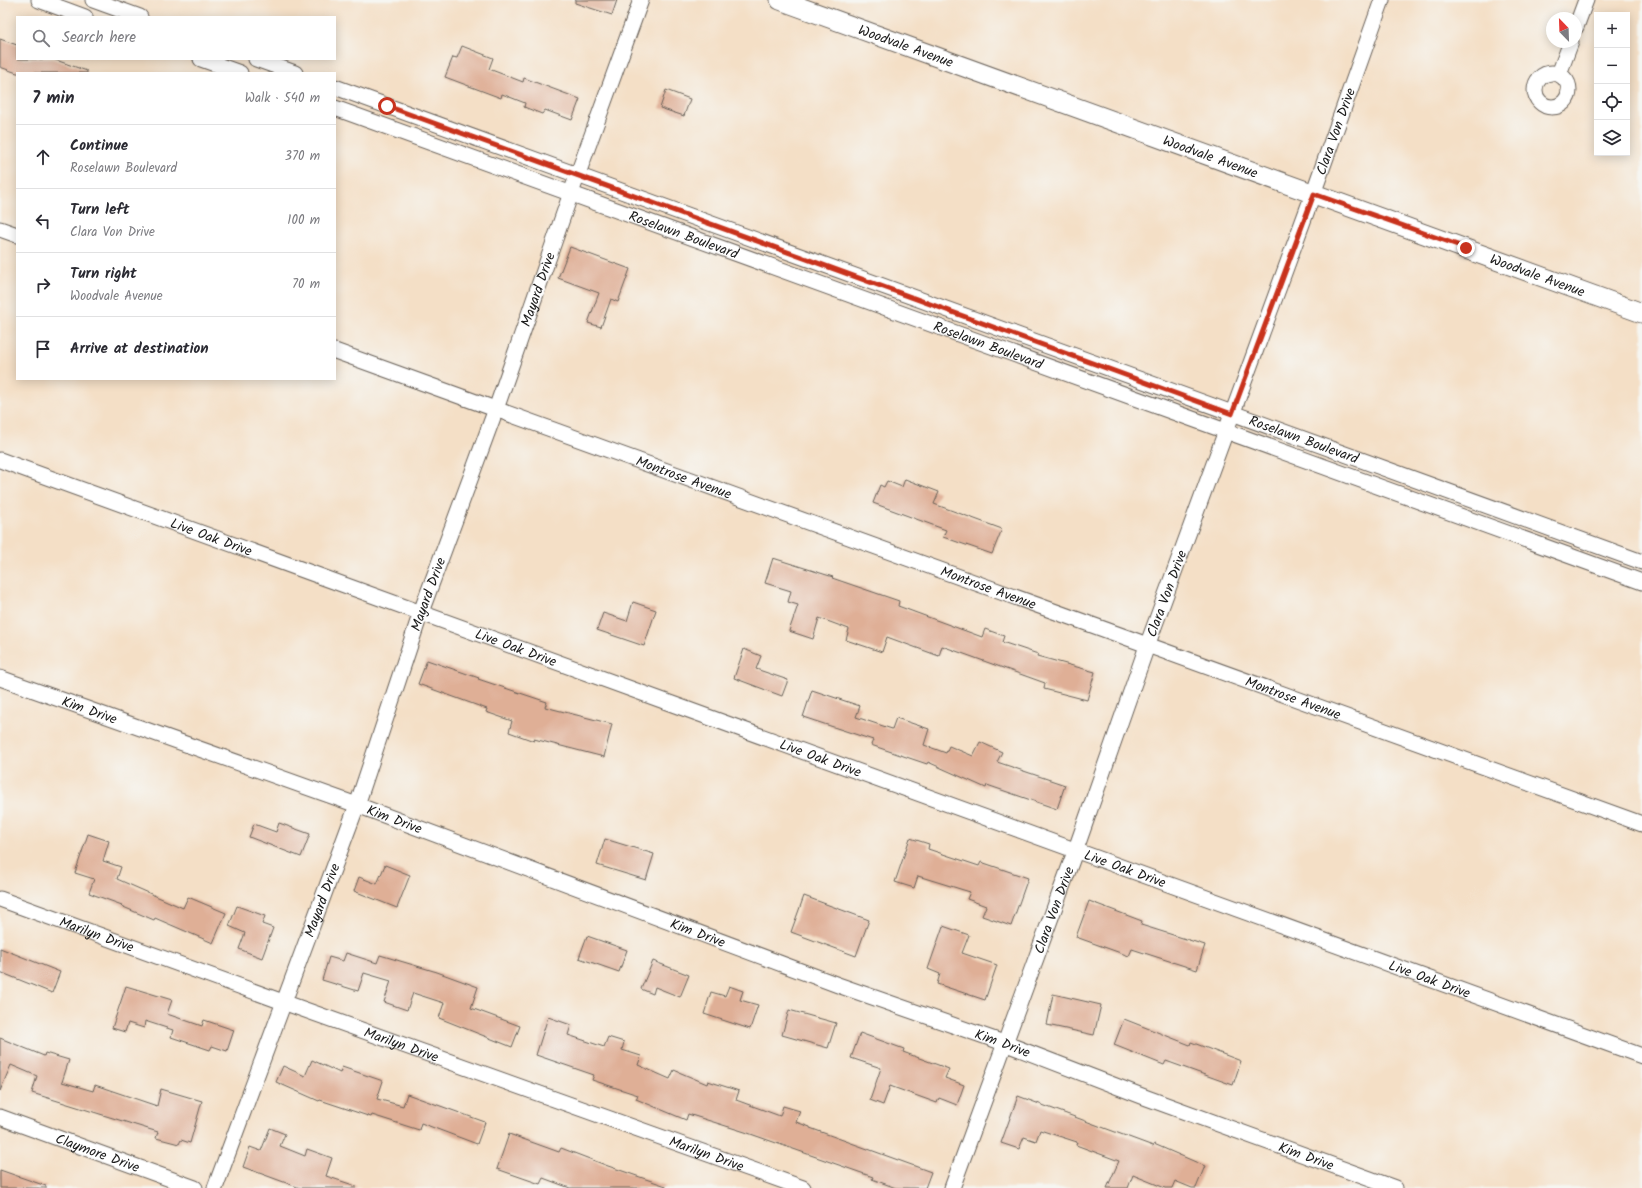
<!DOCTYPE html>
<meta charset="utf-8">
<style>
:root{--surface:#fff;--page:#f2f2f3;--text:#2b2b33;--muted:#7c7c81;--line:#e1e1e2}
body{margin:0;font-family:Kalam,sans-serif;background:var(--page);color:var(--text)}
.controls{position:absolute;right:12px;top:12px;display:grid;overflow:hidden;border-radius:0px;box-shadow:0 2px 10px #0003}
.controls button{width:36px;height:36px;display:grid;place-items:center;padding:0;border:0;border-bottom:1px solid var(--line);background:var(--surface);color:var(--text);font:20px sans-serif}
.compass{position:absolute;left:1546px;top:12px;width:36px;height:36px;border-radius:50%;background:var(--surface);box-shadow:0 2px 10px #0003;rotate:337deg}
.stop{position:absolute;width:12px;height:12px;margin:-9px;border:3px solid #c8321e;border-radius:50%;background:#fff}
.stop.end{background:#c8321e;border-color:#fff;box-shadow:0 1px 4px #0008}
.list{margin:0;padding:0;list-style:none}
h2{display:flex;justify-content:space-between;align-items:center;height:52px;margin:0;padding:0 16px;font-size:17px}
h2 small{font-size:13px;font-weight:400;color:var(--muted)}
.list li{display:grid;grid-template-columns:26px 1fr auto;gap:12px;align-items:center;box-sizing:border-box;height:64px;padding:0 16px;border-top:1px solid var(--line)}
.list b{display:block;font-size:15px;white-space:nowrap}
.list p{margin:0;font-size:13px;white-space:nowrap;color:var(--muted)}
.list em{font-size:13px;font-style:normal;color:var(--muted)}
.icon{flex:none;width:22px;height:22px;fill:none;stroke:currentColor;stroke-width:2;stroke-linecap:round;stroke-linejoin:round}
.map{position:relative;flex:none;width:1642px;height:1188px;overflow:hidden}
.search{position:absolute;background:var(--surface);box-shadow:0 2px 10px #0003;left:16px;top:16px;width:320px;height:44px;display:flex;align-items:center;gap:10px;box-sizing:border-box;padding:0 14px;border-radius:0px;color:var(--muted);font-size:15px}
.panel{position:absolute;background:var(--surface);box-shadow:0 2px 10px #0003;left:16px;top:72px;width:320px;height:308px;border-radius:0px}
.map>svg:first-child{display:block}
</style>
<div class="map">
<svg width="1642" height="1188" viewBox="0 0 1642 1188">
<rect width="100%" height="100%" fill="#f6f6f2"/>
<filter id="ink" filterUnits="userSpaceOnUse"><feTurbulence type="fractalNoise" baseFrequency=".025" numOctaves="2"/><feDisplacementMap in="SourceGraphic" scale="8" xChannelSelector="R" yChannelSelector="G"/><feConvolveMatrix kernelMatrix="1 2 1 2 8 2 1 2 1" color-interpolation-filters="sRGB"/></filter>
<filter id="wash" filterUnits="userSpaceOnUse"><feTurbulence type="fractalNoise" baseFrequency=".012" numOctaves="4" result="noise"/><feDisplacementMap in="SourceGraphic" scale="16" xChannelSelector="R" yChannelSelector="G"/><feGaussianBlur stdDeviation="0.9" result="paint"/><feColorMatrix in="noise" values="0 0 0 0 0 0 0 0 0 0 0 0 0 0 0 0 0 1.4 0 .05"/><feComposite in="paint" operator="in"/></filter>
<g filter="url(#wash)">
<rect width="100%" height="100%" fill="#f4dfc6"/>
<g id="blocks">
<g fill="#dfaf96">
<path d="M 575,0 L 617,0 L 612,15 L 575,3 Z"/>
<path d="M 0,39 L 17,45 L 17,59 L 53,59 L 87,71 L 87,73 L 17,73 L 0,67 Z"/>
<path d="M 462,46 L 493,58 L 489,69 L 523,82 L 524,78 L 580,99 L 572,120 L 545,110 L 542,114 L 524,107 L 525,103 L 502,94 L 501,98 L 445,77 L 453,57 L 457,58 Z"/>
<path d="M 666,90 L 690,99 L 684,116 L 660,108 Z"/>
<path d="M 570,247 L 630,269 L 618,302 L 611,299 L 601,327 L 588,323 L 599,293 L 558,278 Z"/>
<path d="M 905,479 L 939,492 L 934,504 L 1002,529 L 992,554 L 943,537 L 946,530 L 873,503 L 880,485 L 884,487 L 887,481 L 902,487 Z"/>
<path d="M 773,558 L 833,577 L 832,578 L 899,601 L 898,606 L 982,637 L 985,629 L 1004,636 L 1002,642 L 1038,654 L 1037,656 L 1095,672 L 1087,700 L 1044,689 L 1045,683 L 942,646 L 939,656 L 887,637 L 882,652 L 846,640 L 849,629 L 819,618 L 813,639 L 789,631 L 798,605 L 788,602 L 791,591 L 765,583 Z"/>
<path d="M 633,602 L 656,610 L 644,646 L 597,630 L 603,613 L 627,621 Z"/>
<path d="M 744,649 L 761,656 L 756,669 L 788,680 L 782,696 L 734,678 Z"/>
<path d="M 427,660 L 479,678 L 478,679 L 547,702 L 545,707 L 612,724 L 604,757 L 534,739 L 534,741 L 509,732 L 512,721 L 486,712 L 487,709 L 418,684 Z"/>
<path d="M 812,690 L 860,706 L 856,717 L 892,729 L 896,718 L 929,729 L 924,745 L 946,753 L 949,746 L 973,756 L 980,742 L 1002,752 L 997,762 L 1065,785 L 1057,809 L 987,785 L 986,788 L 928,762 L 927,764 L 871,745 L 873,740 L 803,717 Z"/>
<path d="M 279,823 L 310,834 L 301,857 L 249,837 L 254,824 L 276,832 Z"/>
<path d="M 88,834 L 109,841 L 103,861 L 121,867 L 117,879 L 183,908 L 188,897 L 226,913 L 213,943 L 155,918 L 154,920 L 121,906 L 122,905 L 89,893 L 94,879 L 75,873 Z"/>
<path d="M 910,838 L 929,844 L 928,849 L 979,866 L 981,862 L 1028,878 L 1011,926 L 982,916 L 986,906 L 967,899 L 970,892 L 918,876 L 914,888 L 895,882 Z"/>
<path d="M 605,839 L 654,854 L 646,880 L 597,865 Z"/>
<path d="M 385,865 L 410,875 L 397,908 L 354,891 L 359,877 L 377,884 Z"/>
<path d="M 804,896 L 869,920 L 856,956 L 791,932 Z"/>
<path d="M 1089,901 L 1142,921 L 1141,925 L 1205,945 L 1197,970 L 1132,949 L 1129,956 L 1076,937 Z"/>
<path d="M 237,906 L 265,916 L 262,924 L 273,928 L 262,958 L 239,949 L 245,933 L 229,926 Z"/>
<path d="M 943,926 L 969,935 L 962,953 L 997,965 L 985,1000 L 937,984 L 940,974 L 928,969 Z"/>
<path d="M 587,936 L 627,950 L 619,972 L 579,958 Z"/>
<path d="M 0,948 L 60,972 L 52,993 L 0,972 Z"/>
<path d="M 346,953 L 377,963 L 380,955 L 437,972 L 478,987 L 471,1008 L 520,1026 L 512,1047 L 439,1018 L 444,1003 L 413,993 L 407,1010 L 384,1002 L 391,981 L 364,973 L 358,991 L 322,980 L 329,957 L 343,961 Z"/>
<path d="M 653,961 L 689,975 L 680,997 L 655,987 L 653,994 L 641,989 Z"/>
<path d="M 126,986 L 172,1000 L 167,1014 L 202,1026 L 204,1020 L 234,1030 L 227,1051 L 212,1046 L 210,1050 L 171,1037 L 173,1030 L 145,1021 L 144,1028 L 128,1023 L 125,1032 L 112,1028 Z"/>
<path d="M 729,986 L 743,991 L 740,1000 L 758,1005 L 750,1029 L 704,1014 L 711,992 L 725,996 Z"/>
<path d="M 1053,994 L 1101,1005 L 1094,1035 L 1047,1025 Z"/>
<path d="M 789,1010 L 836,1023 L 828,1048 L 782,1035 Z"/>
<path d="M 548,1017 L 571,1025 L 568,1035 L 604,1047 L 608,1037 L 624,1042 L 622,1050 L 641,1056 L 638,1065 L 670,1079 L 674,1070 L 707,1084 L 708,1081 L 739,1091 L 736,1100 L 780,1116 L 783,1106 L 800,1111 L 796,1122 L 810,1127 L 810,1128 L 931,1172 L 925,1188 L 896,1188 L 872,1179 L 873,1177 L 745,1132 L 688,1114 L 686,1120 L 636,1099 L 638,1095 L 592,1080 L 594,1075 L 536,1055 Z"/>
<path d="M 1124,1019 L 1190,1045 L 1191,1042 L 1241,1061 L 1233,1085 L 1166,1061 L 1164,1065 L 1114,1045 Z"/>
<path d="M 860,1033 L 904,1049 L 903,1052 L 949,1069 L 945,1078 L 964,1085 L 957,1105 L 939,1098 L 937,1103 L 890,1086 L 883,1105 L 870,1100 L 881,1068 L 851,1058 Z"/>
<path d="M 0,1038 L 44,1056 L 45,1053 L 69,1060 L 62,1082 L 93,1091 L 95,1085 L 157,1106 L 161,1089 L 202,1101 L 190,1143 L 181,1140 L 179,1144 L 156,1138 L 158,1132 L 32,1093 L 37,1076 L 11,1065 L 0,1091 Z"/>
<path d="M 312,1060 L 340,1073 L 342,1067 L 383,1081 L 377,1099 L 403,1106 L 407,1094 L 485,1122 L 477,1144 L 421,1123 L 419,1130 L 372,1115 L 371,1117 L 320,1100 L 319,1101 L 276,1082 L 283,1066 L 305,1076 Z"/>
<path d="M 1018,1096 L 1153,1146 L 1154,1144 L 1205,1166 L 1196,1188 L 1192,1188 L 1175,1181 L 1172,1188 L 1165,1188 L 1133,1175 L 1128,1188 L 1107,1188 L 1119,1161 L 1076,1145 L 1077,1142 L 1040,1130 L 1036,1141 L 1024,1137 L 1019,1149 L 1001,1143 Z"/>
<path d="M 270,1128 L 285,1134 L 280,1146 L 305,1156 L 307,1149 L 332,1158 L 326,1176 L 356,1186 L 356,1188 L 300,1188 L 243,1167 L 250,1147 L 261,1151 Z"/>
<path d="M 509,1134 L 559,1152 L 561,1148 L 608,1166 L 666,1186 L 665,1188 L 570,1188 L 543,1178 L 540,1184 L 497,1169 Z"/>
<path d="M 0,1170 L 46,1186 L 46,1188 L 0,1188 Z"/>
</g>
</g>
</g>
<g filter="url(#ink)">
<use href="#blocks" fill-opacity="0" stroke="#686058" stroke-width="1"/>
<g fill="none" stroke-linecap="round" stroke-linejoin="round">
<defs>
<g id="minor">
<path d="M 39,0 L 85,17"/>
<path d="M 93,0 L 140,17"/>
<path d="M 1576,27 L 1586,0"/>
<path d="M 201,59 L 240,73"/>
<path d="M 256,59 L 295,73"/>
<circle cx="1552" cy="90" r="17"/>
<path d="M 1559,74 L 1571,42"/>
<path id="s1" d="M 335,87 L 1642,562"/>
<path id="s2" d="M 335,108 L 1642,582"/>
<path d="M 0,229 L 17,235"/>
<path id="s3" d="M 335,351 L 1642,824"/>
<path id="s4" d="M 0,460 L 1642,1056"/>
<path id="s5" d="M 0,678 L 357,805 L 838,985 L 1004,1043 L 1147,1098 L 1395,1188"/>
<path id="s6" d="M 0,899 L 283,1002 L 803,1188"/>
<path id="s7" d="M 0,1117 L 195,1188"/>
<path id="s8" d="M 215,1188 L 357,805 L 421,612 L 496,409 L 571,193 L 641,0"/>
<path id="s9" d="M 952,1188 L 1076,849 L 1147,646 L 1313,194 L 1382,0"/>
</g>
<g id="tertiary">
<path id="s10" d="M 780,0 L 1642,313"/>
</g>
</defs>
<use href="#minor" stroke="#686058" stroke-width="17"/>
<use href="#tertiary" stroke="#686058" stroke-width="21"/>
<use href="#minor" stroke="#fff" stroke-width="15"/>
<use href="#tertiary" stroke="#fff" stroke-width="19"/>
</g>
</g>
<g fill="none" stroke-linecap="round" stroke-linejoin="round" filter="url(#ink)">
<path stroke="#c8321e" stroke-width="5" d="M 387,106 L 1232,414 L 1314,194 L 1466,248"/>
</g>
<g text-anchor="middle" stroke-width="3.5" stroke-linejoin="round" paint-order="stroke">
<g font-size="14" fill="#1c1c1c" stroke="#f6f6f2">
<text dy="5" stroke="none"><textPath href="#s10" startOffset="134">Woodvale Avenue</textPath></text>
<text dy="5" stroke="none"><textPath href="#s9" startOffset="1124">Clara Von Drive</textPath></text>
<text dy="5" stroke="none"><textPath href="#s10" startOffset="458">Woodvale Avenue</textPath></text>
<text dy="5" stroke="none"><textPath href="#s2" startOffset="371">Roselawn Boulevard</textPath></text>
<text dy="5" stroke="none"><textPath href="#s10" startOffset="806">Woodvale Avenue</textPath></text>
<text dy="5" stroke="none"><textPath href="#s8" startOffset="955">Mayard Drive</textPath></text>
<text dy="5" stroke="none"><textPath href="#s2" startOffset="695">Roselawn Boulevard</textPath></text>
<text dy="5" stroke="none"><textPath href="#s1" startOffset="1031">Roselawn Boulevard</textPath></text>
<text dy="5" stroke="none"><textPath href="#s3" startOffset="371">Montrose Avenue</textPath></text>
<text dy="5" stroke="none"><textPath href="#s4" startOffset="225">Live Oak Drive</textPath></text>
<text dy="5" stroke="none"><textPath href="#s3" startOffset="695">Montrose Avenue</textPath></text>
<text dy="5" stroke="none"><textPath href="#s8" startOffset="631">Mayard Drive</textPath></text>
<text dy="5" stroke="none"><textPath href="#s9" startOffset="632">Clara Von Drive</textPath></text>
<text dy="5" stroke="none"><textPath href="#s4" startOffset="549">Live Oak Drive</textPath></text>
<text dy="5" stroke="none"><textPath href="#s3" startOffset="1019">Montrose Avenue</textPath></text>
<text dy="5" stroke="none"><textPath href="#s5" startOffset="95">Kim Drive</textPath></text>
<text dy="5" stroke="none"><textPath href="#s4" startOffset="873">Live Oak Drive</textPath></text>
<text dy="5" stroke="none"><textPath href="#s5" startOffset="419">Kim Drive</textPath></text>
<text dy="5" stroke="none"><textPath href="#s4" startOffset="1197">Live Oak Drive</textPath></text>
<text dy="5" stroke="none"><textPath href="#s8" startOffset="307">Mayard Drive</textPath></text>
<text dy="5" stroke="none"><textPath href="#s9" startOffset="296">Clara Von Drive</textPath></text>
<text dy="5" stroke="none"><textPath href="#s5" startOffset="743">Kim Drive</textPath></text>
<text dy="5" stroke="none"><textPath href="#s6" startOffset="103">Marilyn Drive</textPath></text>
<text dy="5" stroke="none"><textPath href="#s4" startOffset="1521">Live Oak Drive</textPath></text>
<text dy="5" stroke="none"><textPath href="#s5" startOffset="1067">Kim Drive</textPath></text>
<text dy="5" stroke="none"><textPath href="#s6" startOffset="427">Marilyn Drive</textPath></text>
<text dy="5" stroke="none"><textPath href="#s7" startOffset="104">Claymore Drive</textPath></text>
<text dy="5" stroke="none"><textPath href="#s6" startOffset="751">Marilyn Drive</textPath></text>
<text dy="5" stroke="none"><textPath href="#s5" startOffset="1391">Kim Drive</textPath></text>
</g>
</g>
</svg>
<div class="controls">
<button>+</button>
<button>−</button>
<button><svg class="icon" aria-label="locate" viewBox="0 0 24 24"><circle cx="12" cy="12" r="6"/><path d="M12 2v4M12 18v4M2 12h4M18 12h4"/></svg></button>
<button><svg class="icon" aria-label="layers" viewBox="0 0 24 24"><path d="M12 4l9 5-9 5-9-5zM3 14l9 5 9-5"/></svg></button>
</div>
<svg class="compass" viewBox="-18 -18 36 36"><path d="M0-13l5 13h-10z" fill="#e53935"/><path d="M0 13l5-13h-10z" fill="#7c7c81"/></svg>
<div class="stop" style="left:387px;top:106px"></div>
<div class="stop end" style="left:1466px;top:248px"></div>
<div class="search"><svg class="icon" aria-label="search" viewBox="0 0 24 24"><circle cx="10" cy="10" r="6"/><path d="M15 15l6 6"/></svg>Search here</div>
<section class="panel">
<h2>7 min<small>Walk · 540 m</small></h2>
<ul class="list">
<li><svg class="icon" aria-label="ahead" viewBox="0 0 24 24"><path d="M12 20V5M6 11l6-6 6 6"/></svg><div><b>Continue</b><p>Roselawn Boulevard</p></div><em>370 m</em></li>
<li><svg class="icon" aria-label="left" viewBox="0 0 24 24"><path d="M17 20v-9H6M10 6l-5 5 5 5"/></svg><div><b>Turn left</b><p>Clara Von Drive</p></div><em>100 m</em></li>
<li><svg class="icon" aria-label="right" viewBox="0 0 24 24"><path d="M7 20v-9h11M14 6l5 5-5 5"/></svg><div><b>Turn right</b><p>Woodvale Avenue</p></div><em>70 m</em></li>
<li><svg class="icon" aria-label="arrive" viewBox="0 0 24 24"><path d="M6 21V4h12l-3 4 3 4H6"/></svg><div><b>Arrive at destination</b></div></li>
</ul>
</section>
</div>
